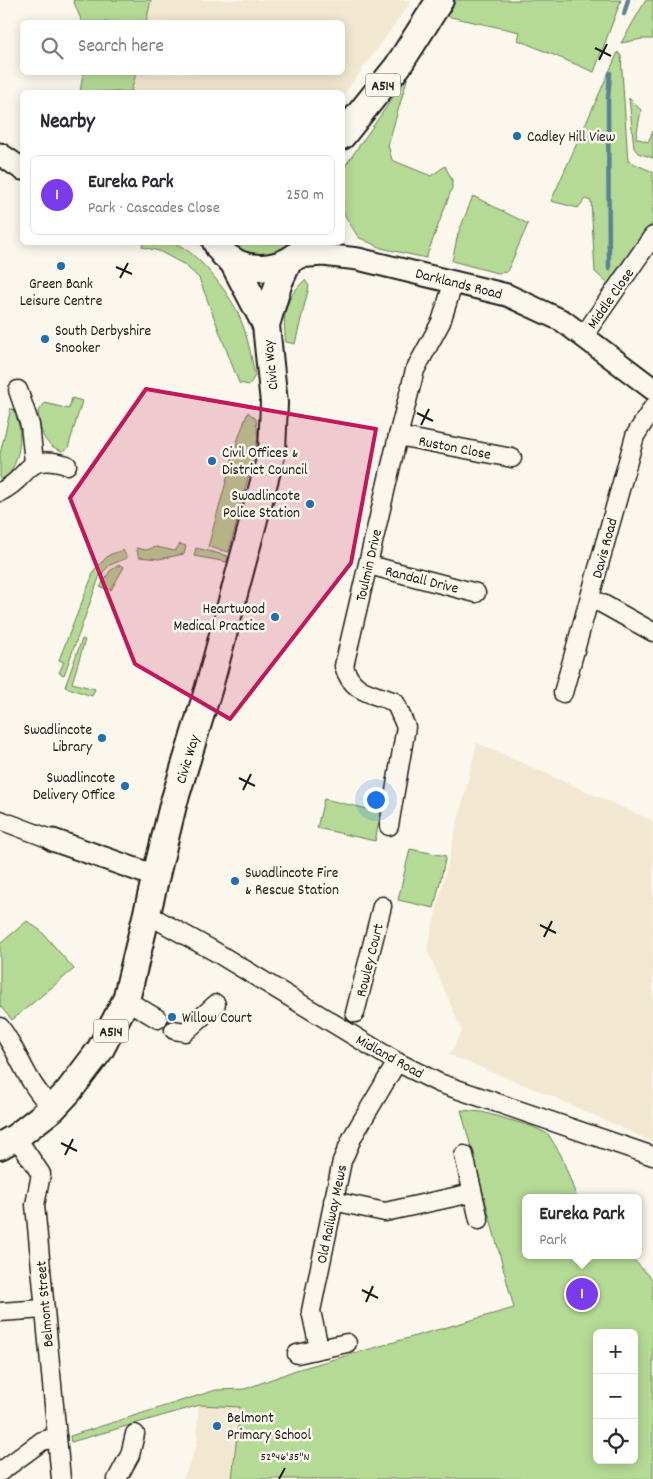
<!DOCTYPE html>
<meta charset="utf-8">
<style>
:root{--surface:#fff;--page:#f2f2f3;--text:#2b2b33;--muted:#7c7c81;--line:#e1e1e2;--accent:#7c3aed}
body{margin:0;font-family:Dekko,sans-serif;background:var(--page);color:var(--text)}
.controls{position:absolute;right:15px;bottom:15px;display:grid;overflow:hidden;border-radius:8px;box-shadow:0 2px 12px #0003}
.controls button{width:45px;height:45px;display:grid;place-items:center;padding:0;border:0;border-bottom:1px solid var(--line);background:var(--surface);color:var(--text);font:25px sans-serif}
.you{position:absolute;left:375px;top:799px;width:18px;height:18px;margin:-12px;border:4px solid #fff;border-radius:50%;background:#1a73e8;box-shadow:0 0 0 8px #1a73e833}
.badge{display:grid;place-items:center;width:32px;height:32px;border-radius:50%;background:var(--accent);color:#fff;font-size:16px;font-weight:700}
.pin{position:absolute;translate:-50% -50%;border:2px solid #fff;box-shadow:0 1px 5px #0006}
.popup{position:absolute;left:522px;top:1194px;width:120px;height:65px;box-sizing:border-box;display:grid;place-content:center;border-radius:8px;background:var(--surface);filter:drop-shadow(0 1px 4px #0005);font-size:16px;white-space:nowrap;color:var(--muted)}
.popup b{font-size:19px;color:var(--text)}
.popup::after{content:'';position:absolute;left:50%;top:100%;margin-left:-10px;border:10px solid transparent;border-top-color:var(--surface)}
.list{margin:0;padding:0;list-style:none}
h2{display:flex;justify-content:space-between;align-items:center;height:65px;margin:0;padding:0 20px;font-size:21px}
h2 small{font-size:16px;font-weight:400;color:var(--muted)}
.list li{display:grid;grid-template-columns:32px 1fr auto;gap:15px;align-items:center;box-sizing:border-box;height:80px;margin:0 10px 10px;padding:0 10px;border:1px solid var(--line);border-radius:8px}
.list b{display:block;font-size:19px;white-space:nowrap}
.list p{margin:0;font-size:16px;white-space:nowrap;color:var(--muted)}
.list em{font-size:16px;font-style:normal;color:var(--muted)}
.icon{flex:none;width:28px;height:28px;fill:none;stroke:currentColor;stroke-width:2;stroke-linecap:round;stroke-linejoin:round}
.map{position:relative;flex:none;width:653px;height:1479px;overflow:hidden}
.search{position:absolute;background:var(--surface);box-shadow:0 2px 12px #0003;left:20px;top:20px;width:325px;height:55px;display:flex;align-items:center;gap:12px;box-sizing:border-box;padding:0 18px;border-radius:8px;color:var(--muted);font-size:19px}
.panel{position:absolute;background:var(--surface);box-shadow:0 2px 12px #0003;left:20px;top:90px;width:325px;height:155px;border-radius:8px}
.map>svg:first-child{display:block}
</style>
<div class="map">
<svg width="653" height="1479" viewBox="0 0 653 1479">
<rect width="100%" height="100%" fill="#fbf7ec"/>
<filter id="ink" filterUnits="userSpaceOnUse"><feTurbulence type="fractalNoise" baseFrequency=".02" numOctaves="2"/><feDisplacementMap in="SourceGraphic" scale="10" xChannelSelector="R" yChannelSelector="G"/><feConvolveMatrix kernelMatrix="1 2 1 2 8 2 1 2 1" color-interpolation-filters="sRGB"/></filter>
<g filter="url(#ink)">
<g fill="#f2e7d1">
<path d="M 151,0 L 412,0 L 343,96 L 342,92 L 131,92 L 136,73 L 342,72 L 342,22 L 146,22 Z"/>
<path d="M 477,743 L 653,821 L 653,1142 L 540,1091 L 449,1055 L 462,1031 L 427,949 Z"/>
<path d="M 200,1405 L 240,1407 L 232,1479 L 183,1479 L 197,1445 L 198,1408 Z"/>
</g>
<g fill="#b5da95" stroke="#687b58" fill-rule="evenodd">
<path d="M 73,0 L 151,0 L 146,22 L 82,22 Z"/>
<path d="M 456,0 L 621,0 L 594,72 L 518,40 L 520,32 L 446,16 Z"/>
<path d="M 646,0 L 653,0 L 653,39 L 642,39 L 621,43 Z"/>
<path d="M 618,52 L 621,56 L 628,161 L 653,172 L 653,222 L 608,284 L 595,272 L 591,201 L 585,199 L 578,208 L 551,201 Z"/>
<path d="M 83,73 L 83,72 L 136,73 L 131,92 L 80,92 Z"/>
<path d="M 408,76 L 388,145 L 392,160 L 431,176 L 445,166 L 452,180 L 452,188 L 426,258 L 381,248 L 358,237 L 343,212 L 343,169 Z"/>
<path d="M 629,98 L 641,110 L 636,138 L 648,142 L 653,131 L 653,158 L 638,153 L 634,148 Z"/>
<path d="M 473,196 L 528,224 L 507,272 L 497,273 L 452,261 L 458,234 Z"/>
<path d="M 143,243 C 152,242 166,240 174,243 C 197,251 228,292 238,313 C 247,333 251,355 255,376 L 249,385 L 239,383 L 199,278 L 185,265 L 159,251 L 142,247 Z"/>
<path d="M 231,243 L 293,243 C 272,259 251,262 231,243 Z"/>
<path d="M 305,280 L 309,286 L 295,344 L 286,342 C 282,315 285,298 305,280 Z"/>
<path d="M 72,398 L 82,401 L 68,448 L 63,451 C 42,445 41,432 38,412 L 45,403 L 69,409 Z"/>
<path d="M 11,408 L 17,414 C 22,438 21,460 5,480 L 0,481 L 0,454 Z"/>
<path d="M 248,412 L 256,419 L 258,439 L 229,552 L 208,547 L 238,439 Z"/>
<path d="M 180,544 L 186,546 L 184,554 L 159,559 L 139,557 L 136,548 L 146,550 L 156,547 L 175,551 Z"/>
<path d="M 196,548 L 228,556 L 227,562 L 194,556 Z"/>
<path d="M 123,550 L 127,558 L 110,565 L 100,575 L 64,675 L 59,673 L 64,662 L 59,660 L 95,569 L 109,555 Z"/>
<path d="M 119,565 L 124,567 L 111,590 L 100,587 L 110,571 Z"/>
<path d="M 82,639 L 85,640 L 72,683 L 95,689 L 92,696 L 65,687 Z"/>
<path d="M 324,799 L 381,812 L 375,841 L 317,828 Z"/>
<path d="M 410,849 L 446,856 L 434,908 L 398,900 Z"/>
<path d="M 27,921 L 41,931 L 74,969 L 12,1020 L 0,1006 L 0,944 Z"/>
<path d="M 461,1110 L 482,1112 L 531,1126 L 548,1134 L 561,1155 L 577,1198 L 526,1198 L 526,1255 L 629,1255 L 653,1280 L 653,1479 L 232,1479 L 240,1407 L 200,1405 L 71,1442 L 70,1436 L 216,1390 L 245,1389 L 296,1370 L 514,1308 ZM 597,1333 L 634,1333 L 634,1460 L 597,1460 Z"/>
</g>
<g fill="none" stroke-linecap="round" stroke-linejoin="round">
<g stroke="#5a8195" stroke-width="4.5">
<path d="M 624,14 L 628,0"/>
<path d="M 609,269 L 608,99 L 610,73"/>
</g>
<defs>
<g id="minor">
<path d="M 584,335 L 653,236"/>
<path d="M 18,390 L 30,425 L 34,462"/>
<path d="M 398,436 L 512,458"/>
<path d="M 0,492 C 32,477 23,452 67,465"/>
<path d="M 369,565 L 476,593"/>
<path d="M 590,600 L 601,603 L 653,632"/>
<path d="M 563,693 L 635,436 L 653,407"/>
<path d="M 0,820 L 53,840"/>
<path d="M 389,826 L 406,727 L 395,702 C 371,693 351,692 344,666 L 398,436 L 415,370 L 441,322 L 454,281"/>
<path d="M 147,914 L 214,951 L 397,1062 L 439,1083 L 653,1156"/>
<path d="M 126,1000 L 158,1019"/>
<path d="M 355,1013 L 382,906"/>
<path d="M 0,1027 C 21,1055 26,1084 53,1108"/>
<path d="M 174,1030 L 185,1032 L 216,1004"/>
<path d="M 16,1137 L 41,1174 L 35,1205 L 61,1479"/>
<path d="M 464,1155 L 479,1220"/>
<path d="M 333,1201 L 385,1212 L 472,1193"/>
<path d="M 0,1312 L 44,1309"/>
<path d="M 319,1348 L 311,1311 L 342,1161 L 353,1136 L 397,1062"/>
<path d="M 297,1354 L 347,1343"/>
<path d="M 0,1472 L 42,1441 L 57,1437"/>
<path d="M 117,1479 L 130,1455 L 135,1434"/>
</g>
<g id="tertiary">
<path d="M 0,154 L 22,169"/>
<path d="M 297,257 L 323,255 L 358,259 L 507,295 L 563,321 L 653,389"/>
<path d="M 53,840 L 155,876"/>
</g>
<g id="primary">
<path d="M 342,136 L 398,66 L 440,0"/>
<path d="M 216,242 C 231,278 291,275 308,242"/>
<path d="M 232,260 L 266,325"/>
<path d="M 0,1146 L 16,1137 L 53,1108 L 68,1092 L 100,1050 L 126,1000 L 173,805 L 209,687 L 272,452 L 274,403 L 266,325 L 279,282 L 288,262"/>
</g>
</defs>
<use href="#minor" stroke="#1c1c1c" stroke-width="21"/>
<use href="#tertiary" stroke="#1c1c1c" stroke-width="25"/>
<use href="#primary" stroke="#1c1c1c" stroke-width="30"/>
<use href="#minor" stroke="#fbf7ec" stroke-width="18"/>
<use href="#tertiary" stroke="#fbf7ec" stroke-width="21"/>
<use href="#primary" stroke="#fbf7ec" stroke-width="26"/>
</g>
</g>
<path fill="#c2185b" fill-opacity="0.2" stroke="#c2185b" stroke-width="4" stroke-linejoin="round" d="M 146,389 L 376,429 L 351,563 L 230,719 L 135,664 L 70,498 Z"/>
<path fill="none" stroke="#1c1c1c" stroke-width="2" d="M 595,48 L 611,56M 599,60 L 607,44M 116,267 L 132,274M 120,278 L 128,263M 417,413 L 433,421M 421,425 L 429,409M 239,778 L 255,786M 243,790 L 251,774M 540,925 L 556,933M 544,937 L 552,921M 61,1143 L 77,1151M 65,1155 L 73,1139M 362,1290 L 378,1298M 366,1302 L 373,1286M 279,1479 L 285,1468"/>
<g fill="#1f6fb2" stroke="#fbf7ec" stroke-width="2">
<circle cx="517" cy="136" r="5"/>
<circle cx="61" cy="266" r="5"/>
<circle cx="45" cy="339" r="5"/>
<circle cx="212" cy="461" r="5"/>
<circle cx="310" cy="504" r="5"/>
<circle cx="275" cy="617" r="5"/>
<circle cx="102" cy="738" r="5"/>
<circle cx="125" cy="786" r="5"/>
<circle cx="235" cy="881" r="5"/>
<circle cx="172" cy="1017" r="5"/>
<circle cx="217" cy="1426" r="5"/>
</g>
<g text-anchor="middle" stroke-width="5" stroke-linejoin="round" paint-order="stroke">
<g fill="#fbf7ec" stroke="#5f5e5a" stroke-width="1">
<rect x="365.5" y="73.5" width="35" height="23" rx="4"/>
<rect x="93.5" y="1019.5" width="35" height="23" rx="4"/>
</g>
<g font-size="14" font-weight="bold" fill="#1c1c1c">
<text x="383" y="90">A514</text>
<text x="111" y="1036">A514</text>
</g>
<g font-size="15" fill="#1c1c1c" stroke="#fbf7ec" text-anchor="start">
<text x="527" y="141">Cadley Hill View</text>
<text x="61" y="288" text-anchor="middle">Green Bank<tspan x="61" dy="17">Leisure Centre</tspan></text>
<text x="55" y="335">South Derbyshire<tspan x="55" dy="17">Snooker</tspan></text>
<text x="222" y="457">Civil Offices &amp;<tspan x="222" dy="17">District Council</tspan></text>
<text x="300" y="500" text-anchor="end">Swadlincote<tspan x="300" dy="17">Police Station</tspan></text>
<text x="265" y="613" text-anchor="end">Heartwood<tspan x="265" dy="17">Medical Practice</tspan></text>
<text x="92" y="734" text-anchor="end">Swadlincote<tspan x="92" dy="17">Library</tspan></text>
<text x="115" y="782" text-anchor="end">Swadlincote<tspan x="115" dy="17">Delivery Office</tspan></text>
<text x="245" y="877">Swadlincote Fire<tspan x="245" dy="17">&amp; Rescue Station</tspan></text>
<text x="182" y="1022">Willow Court</text>
<text x="227" y="1422">Belmont<tspan x="227" dy="17">Primary School</tspan></text>
</g>
<g font-size="15" fill="#1c1c1c" stroke="#fbf7ec">
<text transform="translate(459 283) rotate(14)" y="5">Darklands Road</text>
<text transform="translate(610 298) rotate(-55)" y="5">Middle Close</text>
<text transform="translate(270 365) rotate(-96)" y="5">Civic Way</text>
<text transform="translate(455 447) rotate(11)" y="5">Ruston Close</text>
<text transform="translate(604 548) rotate(-75)" y="5">Davis Road</text>
<text transform="translate(368 565) rotate(-77)" y="5">Toulmin Drive</text>
<text transform="translate(422 579) rotate(14)" y="5">Randall Drive</text>
<text transform="translate(187 759) rotate(-73)" y="5">Civic Way</text>
<text transform="translate(369 960) rotate(-76)" y="5">Rowley Court</text>
<text transform="translate(390 1056) rotate(29)" y="5">Midland Road</text>
<text transform="translate(331 1214) rotate(-78)" y="5">Old Railway Mews</text>
<text transform="translate(44 1304) rotate(-95)" y="5">Belmont Street</text>
</g>
</g>
<g font-size="12" text-anchor="middle" fill="#1c1c1c" stroke="#fbf7ec" stroke-width="5" stroke-linejoin="round" paint-order="stroke">
<text x="285" y="1460">52°46'35"N</text>
</g>
</svg>
<div class="controls">
<button>+</button>
<button>−</button>
<button><svg class="icon" aria-label="locate" viewBox="0 0 24 24"><circle cx="12" cy="12" r="6"/><path d="M12 2v4M12 18v4M2 12h4M18 12h4"/></svg></button>
</div>
<div class="you"></div>
<div class="pin badge" style="left:582px;top:1294px">1</div>
<div class="popup"><b>Eureka Park</b>Park</div>
<div class="search"><svg class="icon" aria-label="search" viewBox="0 0 24 24"><circle cx="10" cy="10" r="6"/><path d="M15 15l6 6"/></svg>Search here</div>
<section class="panel">
<h2>Nearby<small></small></h2>
<ul class="list">
<li><span class="badge">1</span><div><b>Eureka Park</b><p>Park · Cascades Close</p></div><em>250 m</em></li>
</ul>
</section>
</div>
